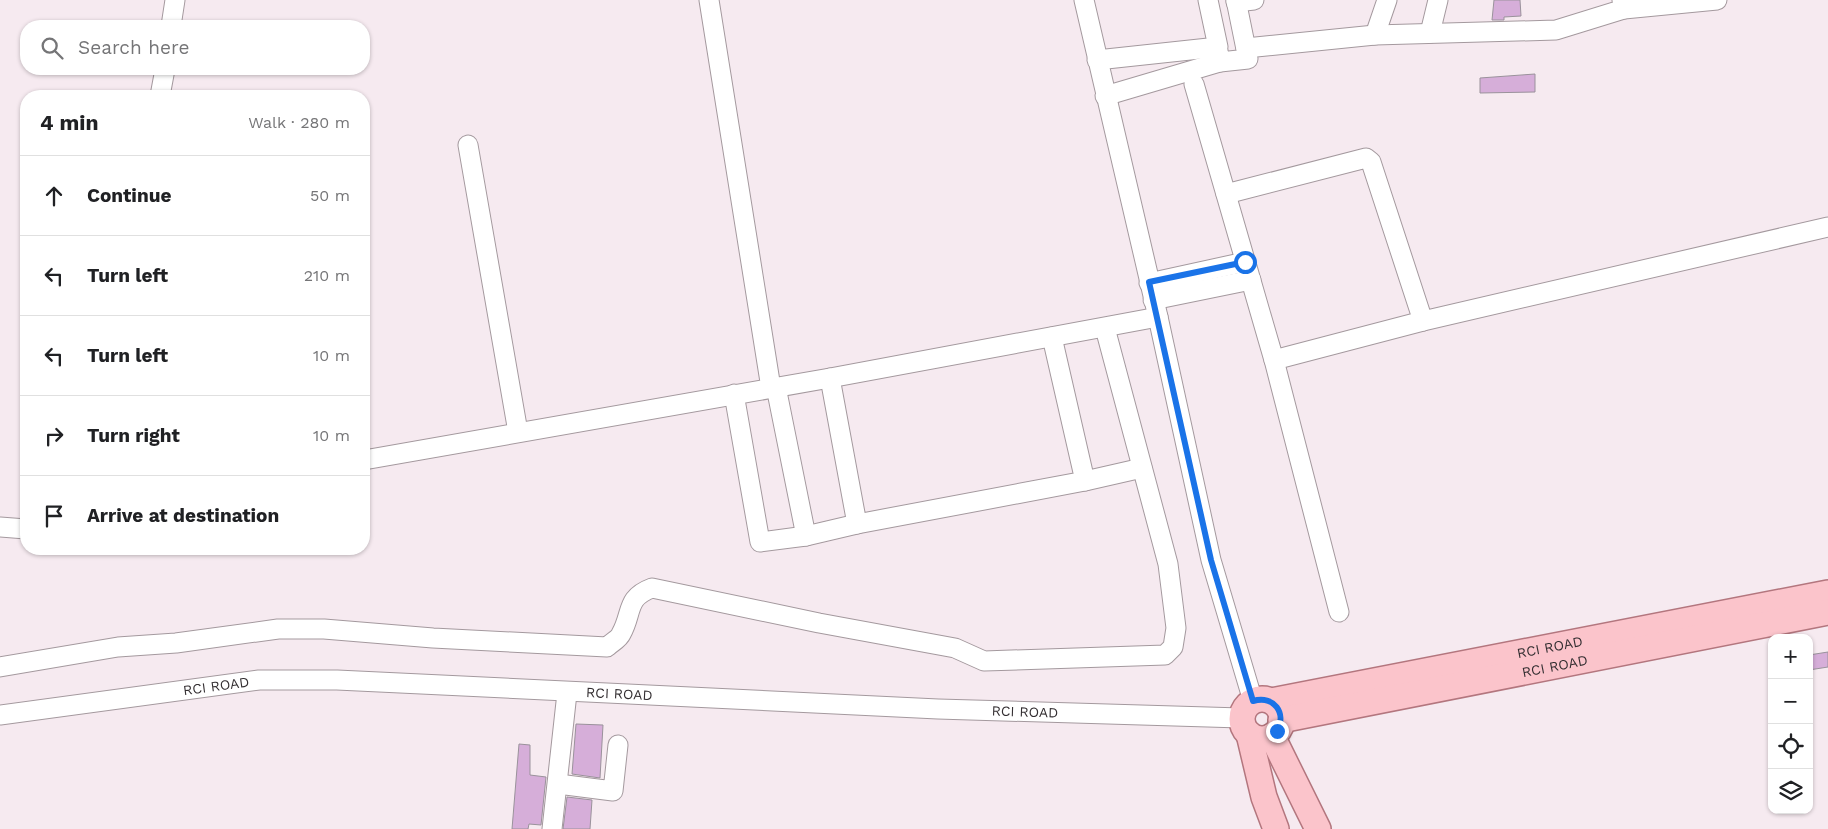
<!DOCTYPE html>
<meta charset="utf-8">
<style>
:root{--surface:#fff;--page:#f2f2f2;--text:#202124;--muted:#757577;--line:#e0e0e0}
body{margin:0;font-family:"Work Sans",sans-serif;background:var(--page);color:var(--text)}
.controls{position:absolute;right:15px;bottom:15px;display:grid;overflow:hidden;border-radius:10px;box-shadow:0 1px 4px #0004}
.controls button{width:45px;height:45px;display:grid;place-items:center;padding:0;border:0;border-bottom:1px solid var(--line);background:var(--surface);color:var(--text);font:25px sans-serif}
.stop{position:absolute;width:15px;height:15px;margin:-11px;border:4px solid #1a73e8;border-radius:50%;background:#fff}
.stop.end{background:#1a73e8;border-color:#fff;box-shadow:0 1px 5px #0008}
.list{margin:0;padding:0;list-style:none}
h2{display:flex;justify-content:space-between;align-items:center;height:65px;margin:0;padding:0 20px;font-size:21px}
h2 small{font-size:16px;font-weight:400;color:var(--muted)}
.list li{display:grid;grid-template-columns:32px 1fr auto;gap:15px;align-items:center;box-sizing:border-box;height:80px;padding:0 20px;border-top:1px solid var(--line)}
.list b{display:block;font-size:19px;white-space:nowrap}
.list em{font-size:16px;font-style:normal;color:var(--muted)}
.icon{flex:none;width:28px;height:28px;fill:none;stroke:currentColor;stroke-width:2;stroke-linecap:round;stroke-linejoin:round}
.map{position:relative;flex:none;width:1828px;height:829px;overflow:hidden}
.search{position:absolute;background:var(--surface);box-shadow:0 1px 4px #0004;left:20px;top:20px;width:350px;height:55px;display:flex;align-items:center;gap:12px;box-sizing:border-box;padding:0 18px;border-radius:20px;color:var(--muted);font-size:19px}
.panel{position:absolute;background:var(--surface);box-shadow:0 1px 4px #0004;left:20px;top:90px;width:350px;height:465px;border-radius:20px}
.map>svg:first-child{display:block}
</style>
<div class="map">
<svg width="1828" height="829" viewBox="0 0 1828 829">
<rect width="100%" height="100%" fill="#f6eaf0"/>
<g fill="#d6aed9" stroke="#9a929b">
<path d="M 1494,0 L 1520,0 L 1521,16 L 1504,17 L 1504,20 L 1492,20 Z"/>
<path d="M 1535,74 L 1535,92 L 1480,93 L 1480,78 Z"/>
<path d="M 1828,652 L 1828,667 L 1809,670 L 1809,655 Z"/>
<path d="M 576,724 L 603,725 L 600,778 L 572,774 Z"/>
<path d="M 519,744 L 530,745 L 530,775 L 546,777 L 541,825 L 529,824 L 528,829 L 512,829 Z"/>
<path d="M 567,797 L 592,800 L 590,829 L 563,829 Z"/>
</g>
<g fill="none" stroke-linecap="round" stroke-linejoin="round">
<defs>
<g id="minor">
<path d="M 709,0 L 771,388"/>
<path d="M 1084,0 L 1158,317 L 1211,560 L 1253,701"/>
<path d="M 1236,2 L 1254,0"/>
<path d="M 1624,9 L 1717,0"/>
<path d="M 171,26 L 175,0"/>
<path d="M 1430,33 L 1438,0"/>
<path d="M 1375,35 L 1387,0"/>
<path d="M 1246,48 L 1375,35 L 1556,30 L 1624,9 L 1622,0"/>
<path d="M 1218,51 L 1220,62 L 1248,59 L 1236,0"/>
<path d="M 1097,60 L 1218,47 L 1208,0"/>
<path d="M 1194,84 L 1274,360 L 1423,321 L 1828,227"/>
<path d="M 160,96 L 165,69"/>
<path d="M 1105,96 L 1220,62"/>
<path d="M 468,145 L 518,432"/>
<path d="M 1226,194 L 1366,158 L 1371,162 L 1423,321"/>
<path d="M 1149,283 L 1245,262"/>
<path d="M 1153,300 L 1251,280"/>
<path d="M 1274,360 L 1339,612"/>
<path d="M 830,378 L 857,524 L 1085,481 L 1052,337"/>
<path d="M 776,387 L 806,536"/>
<path d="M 734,394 L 760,542 L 806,536 L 857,524"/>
<path d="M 364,460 L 830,378 L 1158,317"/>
<path d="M 1085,481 L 1142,468"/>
<path d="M 0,527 L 26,529"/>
<path d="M 0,667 L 118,647 L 176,643 L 278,629 L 324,629 L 433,638 L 607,647 C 611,643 619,639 621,634 C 633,613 625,598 652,588 L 819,623 L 955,648 L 984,661 L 1165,655 L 1173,647 L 1176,628 L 1168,564 L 1105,328"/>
<path id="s1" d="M 0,715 L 259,680 L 337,680 L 938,709 L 1241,718"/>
<path d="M 558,784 L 613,791 L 618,745"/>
<path d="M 552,829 L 567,693"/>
</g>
<g id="major">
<circle cx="1262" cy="719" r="20"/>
<path id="s2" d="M 1271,701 L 1828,593"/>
<path id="s3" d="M 1281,720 L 1828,612"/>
<path d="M 1249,734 L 1264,797 L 1276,829"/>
<path d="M 1272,736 L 1318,829"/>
</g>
</defs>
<use href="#minor" stroke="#a4999e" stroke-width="21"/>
<use href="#major" stroke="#b3767e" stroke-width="28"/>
<use href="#minor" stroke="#fff" stroke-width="19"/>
<use href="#major" stroke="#fbc4cb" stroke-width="25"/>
</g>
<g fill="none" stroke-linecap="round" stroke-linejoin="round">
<path stroke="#1a73e8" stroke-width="6" d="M 1245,262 L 1149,282 L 1211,560 L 1253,701 C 1274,695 1287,713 1277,731"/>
</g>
<g text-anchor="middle" stroke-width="5" stroke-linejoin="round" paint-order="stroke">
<g font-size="14" fill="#332e31" stroke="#fffafc">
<text dy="5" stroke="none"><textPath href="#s2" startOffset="284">RCI ROAD</textPath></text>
<text dy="5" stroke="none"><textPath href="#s3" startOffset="279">RCI ROAD</textPath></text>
<text dy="5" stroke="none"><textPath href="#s1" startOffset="218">RCI ROAD</textPath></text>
<text dy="5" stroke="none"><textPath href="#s1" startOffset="622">RCI ROAD</textPath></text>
<text dy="5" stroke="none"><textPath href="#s1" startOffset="1028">RCI ROAD</textPath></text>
</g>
</g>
</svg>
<div class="controls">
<button>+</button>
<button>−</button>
<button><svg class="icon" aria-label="locate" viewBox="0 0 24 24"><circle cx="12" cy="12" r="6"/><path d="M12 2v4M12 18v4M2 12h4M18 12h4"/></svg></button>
<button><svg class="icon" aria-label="layers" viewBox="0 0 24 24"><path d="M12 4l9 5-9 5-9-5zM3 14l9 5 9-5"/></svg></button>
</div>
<div class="stop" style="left:1245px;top:262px"></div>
<div class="stop end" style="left:1277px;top:731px"></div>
<div class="search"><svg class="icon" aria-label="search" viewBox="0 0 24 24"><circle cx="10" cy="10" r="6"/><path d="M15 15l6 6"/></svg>Search here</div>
<section class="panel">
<h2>4 min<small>Walk · 280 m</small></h2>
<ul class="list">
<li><svg class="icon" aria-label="ahead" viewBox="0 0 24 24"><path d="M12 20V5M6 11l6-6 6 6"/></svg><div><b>Continue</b></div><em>50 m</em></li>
<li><svg class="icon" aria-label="left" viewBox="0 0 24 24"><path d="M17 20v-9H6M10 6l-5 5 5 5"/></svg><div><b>Turn left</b></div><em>210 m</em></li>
<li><svg class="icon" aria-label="left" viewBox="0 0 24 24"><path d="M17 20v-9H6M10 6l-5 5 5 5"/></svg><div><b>Turn left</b></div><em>10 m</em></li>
<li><svg class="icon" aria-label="right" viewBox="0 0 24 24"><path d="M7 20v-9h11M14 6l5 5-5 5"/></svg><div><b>Turn right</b></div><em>10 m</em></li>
<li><svg class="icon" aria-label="arrive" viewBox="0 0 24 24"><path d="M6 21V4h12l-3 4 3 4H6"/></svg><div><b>Arrive at destination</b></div></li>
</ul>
</section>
</div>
